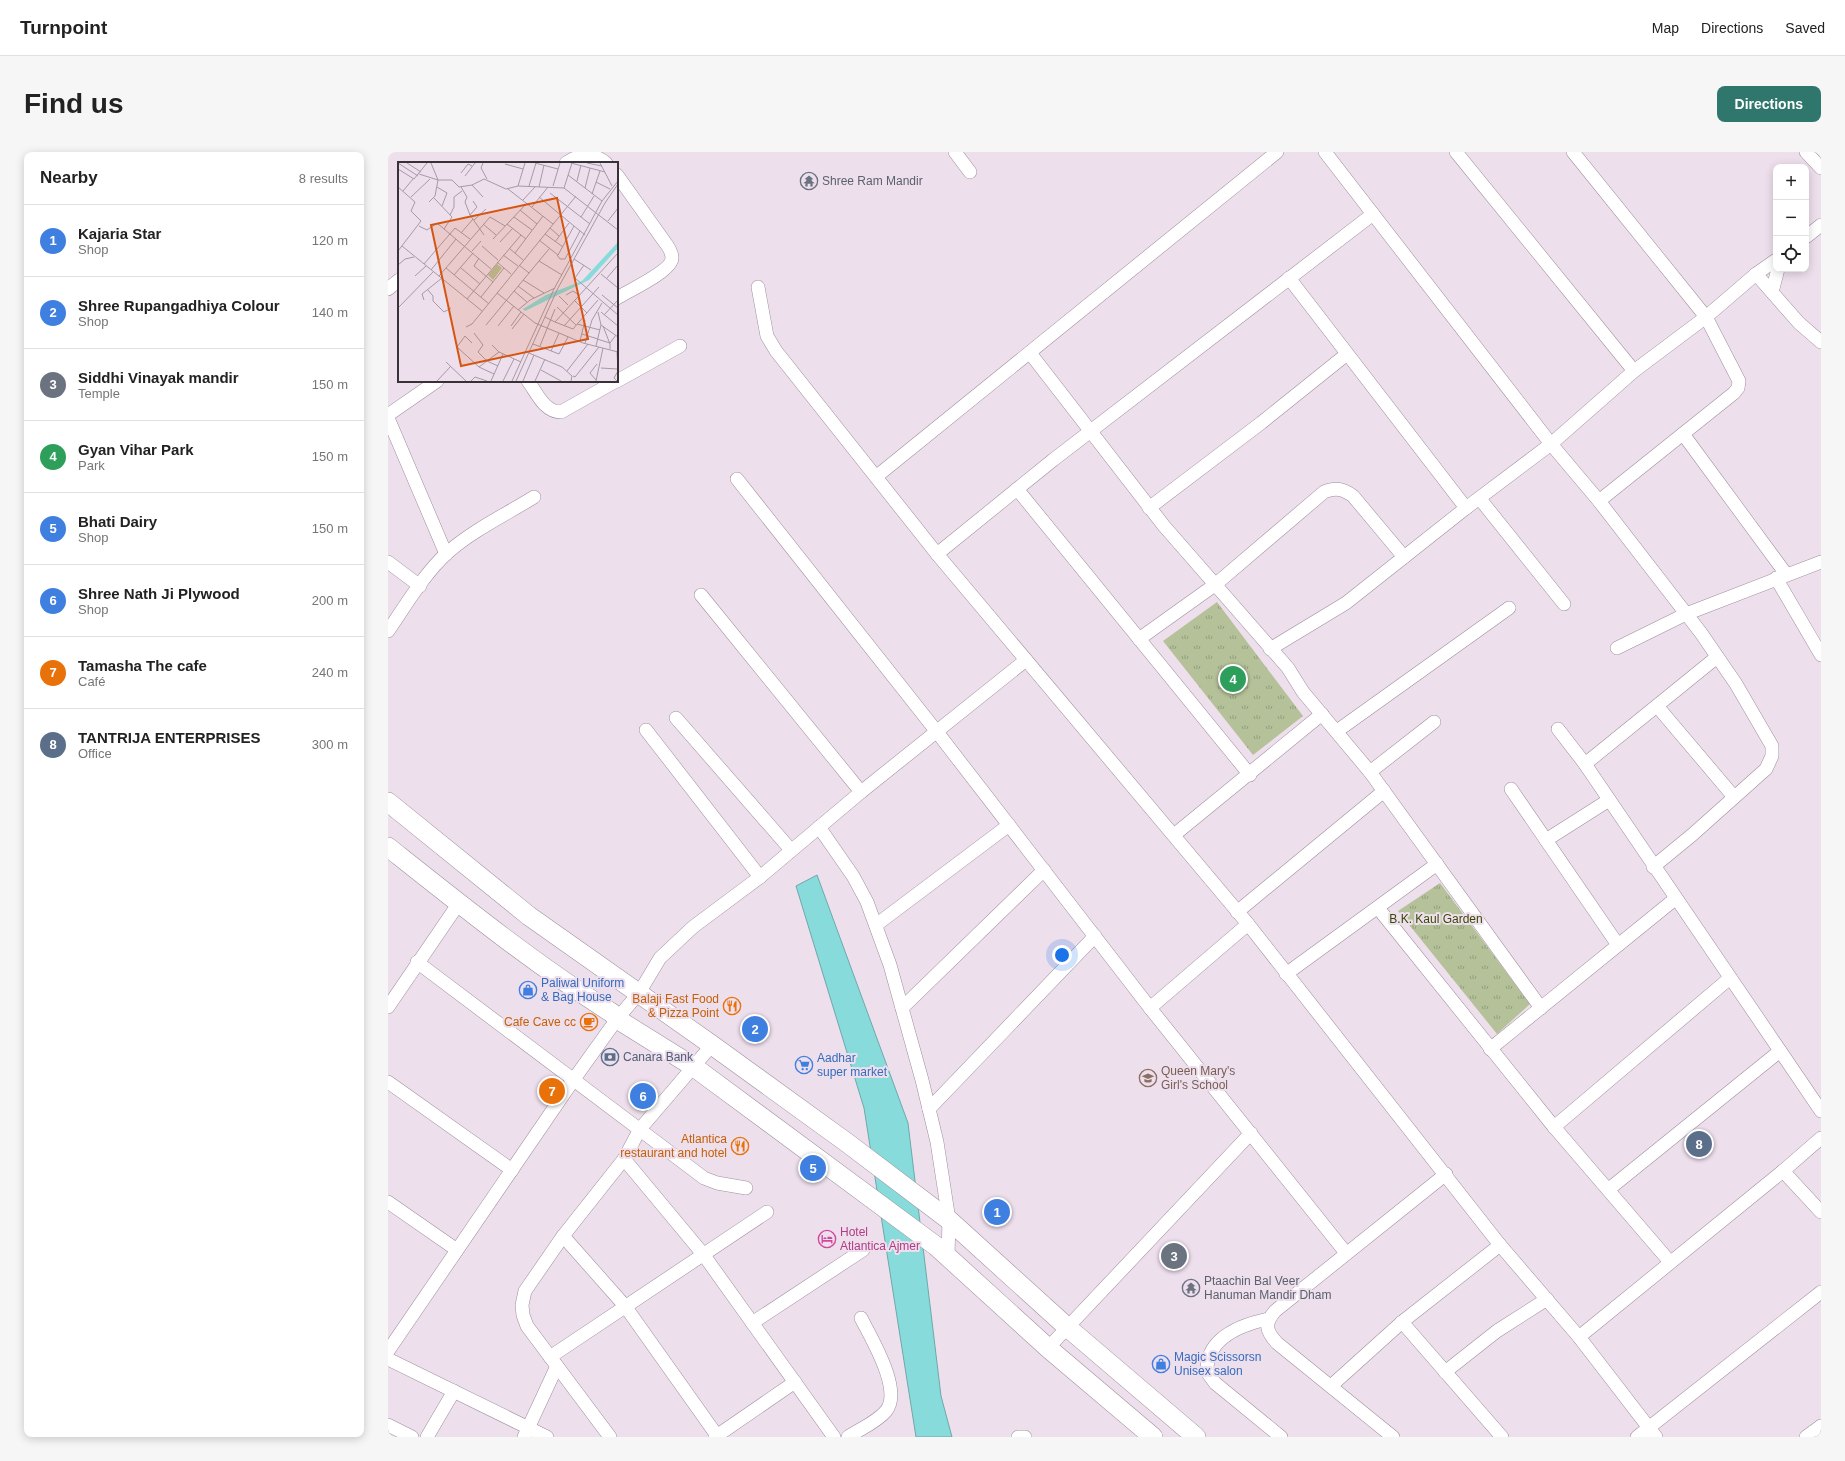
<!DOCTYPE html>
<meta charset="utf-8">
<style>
:root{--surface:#fff;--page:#f6f6f6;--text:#222;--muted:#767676;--line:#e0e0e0;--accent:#2f766d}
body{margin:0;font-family:Helvetica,sans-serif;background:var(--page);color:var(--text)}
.controls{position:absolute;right:12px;top:12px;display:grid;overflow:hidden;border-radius:8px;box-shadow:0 2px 10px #0003}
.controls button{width:36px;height:36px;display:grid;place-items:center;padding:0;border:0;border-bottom:1px solid var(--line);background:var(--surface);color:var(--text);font:20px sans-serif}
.you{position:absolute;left:674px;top:803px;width:14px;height:14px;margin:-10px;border:3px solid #fff;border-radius:50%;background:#1a73e8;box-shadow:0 0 0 6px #1a73e833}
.badge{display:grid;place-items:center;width:26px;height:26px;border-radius:50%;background:var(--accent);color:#fff;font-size:13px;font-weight:700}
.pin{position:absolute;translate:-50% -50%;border:2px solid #fff;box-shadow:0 1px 4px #0006}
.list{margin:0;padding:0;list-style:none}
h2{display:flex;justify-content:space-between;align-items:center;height:52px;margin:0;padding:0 16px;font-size:17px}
h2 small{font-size:13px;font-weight:400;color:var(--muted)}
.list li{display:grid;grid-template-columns:26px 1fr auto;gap:12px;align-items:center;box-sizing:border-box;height:72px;padding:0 16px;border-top:1px solid var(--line)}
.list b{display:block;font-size:15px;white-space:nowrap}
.list p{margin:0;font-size:13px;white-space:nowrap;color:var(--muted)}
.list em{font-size:13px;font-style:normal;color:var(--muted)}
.icon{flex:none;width:22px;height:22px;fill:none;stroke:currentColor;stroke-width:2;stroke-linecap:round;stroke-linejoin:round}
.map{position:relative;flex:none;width:1433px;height:1285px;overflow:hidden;border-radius:8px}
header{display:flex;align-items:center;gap:24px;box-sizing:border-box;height:56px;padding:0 20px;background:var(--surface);border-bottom:1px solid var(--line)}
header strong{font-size:19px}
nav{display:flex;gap:22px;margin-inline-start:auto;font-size:14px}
.intro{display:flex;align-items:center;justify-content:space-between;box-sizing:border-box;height:96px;padding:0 24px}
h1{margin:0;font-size:28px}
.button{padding:10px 18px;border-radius:8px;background:var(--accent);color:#fff;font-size:14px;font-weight:700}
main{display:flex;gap:24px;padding:0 24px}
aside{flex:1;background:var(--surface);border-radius:8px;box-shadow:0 2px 10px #0003}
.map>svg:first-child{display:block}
</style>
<header>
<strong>Turnpoint</strong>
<nav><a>Map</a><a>Directions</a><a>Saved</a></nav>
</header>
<div class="intro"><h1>Find us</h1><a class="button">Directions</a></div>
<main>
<aside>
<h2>Nearby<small>8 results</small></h2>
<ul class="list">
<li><span class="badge" style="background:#3f7fe0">1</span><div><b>Kajaria Star</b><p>Shop</p></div><em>120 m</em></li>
<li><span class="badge" style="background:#3f7fe0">2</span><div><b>Shree Rupangadhiya Colour</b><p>Shop</p></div><em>140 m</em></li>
<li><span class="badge" style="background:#6b7280">3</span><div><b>Siddhi Vinayak mandir</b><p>Temple</p></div><em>150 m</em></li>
<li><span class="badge" style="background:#2e9e5b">4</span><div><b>Gyan Vihar Park</b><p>Park</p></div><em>150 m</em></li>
<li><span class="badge" style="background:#3f7fe0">5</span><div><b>Bhati Dairy</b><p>Shop</p></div><em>150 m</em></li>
<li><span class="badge" style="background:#3f7fe0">6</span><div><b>Shree Nath Ji Plywood</b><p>Shop</p></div><em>200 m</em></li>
<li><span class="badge" style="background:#e8710a">7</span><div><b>Tamasha The cafe</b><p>Café</p></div><em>240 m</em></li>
<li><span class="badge" style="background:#5c6f8a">8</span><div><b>TANTRIJA ENTERPRISES</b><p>Office</p></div><em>300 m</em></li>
</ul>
</aside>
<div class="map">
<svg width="1433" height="1285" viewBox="0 0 1433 1285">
<defs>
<pattern id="park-tufts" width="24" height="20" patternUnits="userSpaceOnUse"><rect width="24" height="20" fill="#b5c299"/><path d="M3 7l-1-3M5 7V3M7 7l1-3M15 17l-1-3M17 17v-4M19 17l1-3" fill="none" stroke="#949e7e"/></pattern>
</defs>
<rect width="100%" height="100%" fill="#eedfed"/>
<g fill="url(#park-tufts)">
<path d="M 829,450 L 915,564 L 865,603 L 775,489 Z"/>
<path d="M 1052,731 L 1142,852 L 1109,882 L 1010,759 Z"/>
</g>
<path fill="#87dbdb" stroke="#6fa8aa" d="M 429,723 L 520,971 L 553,1244 L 564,1285 L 528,1285 L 476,956 L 408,734 Z"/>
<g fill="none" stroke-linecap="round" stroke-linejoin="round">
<defs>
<g id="street">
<path d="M 567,0 L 582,20"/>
<path d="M 937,0 L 1163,292 L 1211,349 L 1313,481 L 1348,532 L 1384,594 L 1384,604 L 1378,617 L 1304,683 L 1265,715"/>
<path d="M 1068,0 L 1246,219"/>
<path d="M 1185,0 L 1318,165 L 1351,229 L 1350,236 L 1346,241 L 1211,349"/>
<path d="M 1418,0 L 1433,16"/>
<path d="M 178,11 C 193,1 204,0 218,11"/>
<path d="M 229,23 L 276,89 C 280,94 284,100 284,106 C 284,119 240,139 229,146"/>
<path d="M 1418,85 L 1433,73"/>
<path d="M 1368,122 L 1411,171 L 1433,190"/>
<path d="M 901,126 L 1078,356"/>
<path d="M 370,135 L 379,184 L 388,199 L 549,402 L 860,772 L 1112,1093 L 1191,1185 L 1268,1285"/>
<path d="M 0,137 L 11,128"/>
<path d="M 1384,140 L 1390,117"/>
<path d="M 642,201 L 776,374 L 900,516 L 915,540 L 982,620 L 1153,856"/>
<path d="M 140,229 C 149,241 156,260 173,260 L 228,229"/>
<path d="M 229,229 L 292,194"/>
<path d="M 0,263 L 49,229"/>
<path d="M 0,266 L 58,402"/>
<path d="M 1295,282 L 1398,422"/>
<path d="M 489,324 L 889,0"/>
<path d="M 349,327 L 549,580 L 762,856"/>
<path d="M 629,337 L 862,623"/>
<path d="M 1092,347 L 1176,452"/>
<path d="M 761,356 L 873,271 L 959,202"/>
<path d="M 549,402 L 665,308 L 985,62"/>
<path d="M 0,410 L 32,434"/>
<path d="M 1388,426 L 1433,503"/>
<path d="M 313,443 L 473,640"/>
<path d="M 0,479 C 18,453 36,422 59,401 C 85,378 117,363 146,345"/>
<path d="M 751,487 L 828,432 L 936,340 C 948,335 955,337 965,344 L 1016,405"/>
<path d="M 1229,496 L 1298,462 L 1433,410"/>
<path d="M 882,497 L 958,451 L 1078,356 L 1163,292 L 1246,219 L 1318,165 L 1368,122 L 1388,108"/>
<path d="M 1269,554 L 1346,645"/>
<path d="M 288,566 L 403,698"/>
<path d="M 1170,577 L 1197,612 L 1433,959"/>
<path d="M 258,578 L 372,725"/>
<path d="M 949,579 L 1121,456"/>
<path d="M 1197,612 L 1329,505"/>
<path d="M 982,620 L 1046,570"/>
<path d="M 1123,637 L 1230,793"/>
<path d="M 431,675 L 465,724 L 479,750 L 502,813 L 534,928 L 549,990 L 561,1068 L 560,1104"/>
<path d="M 786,683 L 934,562"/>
<path d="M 1158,688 L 1221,648"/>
<path d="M 990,756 L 1166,975 L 1282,1110"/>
<path d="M 849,760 L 996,639"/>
<path d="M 860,772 L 762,856 L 958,1101"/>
<path d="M 488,773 L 621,673"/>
<path d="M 29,810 L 316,1026 L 329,1031 L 358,1036"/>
<path d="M 898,822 L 1049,712"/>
<path d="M 0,855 L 71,751"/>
<path d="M 514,856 L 656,718"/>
<path d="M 324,893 L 252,977 L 236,1007 L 315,1102 L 446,1285"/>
<path d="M 1102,897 L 1287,747"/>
<path d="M 0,930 L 124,1018"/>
<path d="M 541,957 L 707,784"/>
<path d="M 1166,975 L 1342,826"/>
<path d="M 1395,1019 L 1433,1060"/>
<path d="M 1221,1037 L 1392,899"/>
<path d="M 0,1050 L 69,1098"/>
<path d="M 175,1084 L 237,1154 L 330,1285"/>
<path d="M 880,1167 C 852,1173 818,1186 819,1220 L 827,1231 L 893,1285"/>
<path d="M 1014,1170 L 1114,1285"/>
<path d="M 364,1171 L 475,1098"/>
<path d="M 1191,1185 L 1395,1019 L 1433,986"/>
<path d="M 660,1196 L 863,981"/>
<path d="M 0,1199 L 186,927 L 229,867 L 251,841 L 272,806 L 305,775 L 372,725 L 473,640 L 638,508"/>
<path d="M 162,1205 L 379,1060"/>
<path d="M 0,1207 L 159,1285"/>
<path d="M 1057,1220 L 1109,1179 L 1159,1147"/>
<path d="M 943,1234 L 1014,1170 L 1112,1093"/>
<path d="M 0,1273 L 24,1285"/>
<path d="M 39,1285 L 66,1239"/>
<path d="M 136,1285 L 169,1214"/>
<path d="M 222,1285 L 139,1174 L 135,1163 L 134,1153 L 137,1139 L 175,1084 L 236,1007"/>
<path d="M 327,1285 L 407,1230"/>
<path d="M 460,1285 C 472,1277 489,1270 498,1259 C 515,1238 483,1186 473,1166"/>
<path d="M 630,1285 L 637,1285"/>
<path d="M 1005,1285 L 889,1191 C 878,1179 876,1172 887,1159 L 1058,1022"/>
<path d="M 1249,1285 L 1433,1140"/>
<path d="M 1418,1285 L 1433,1274"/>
</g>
<g id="secondary">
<path d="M 0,650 L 141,764 L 324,893 L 458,990 L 561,1068 L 679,1175 L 808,1285"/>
<path d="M 0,695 C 73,753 145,811 224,861 L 229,867 L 306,915 L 548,1094 L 660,1196 L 765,1285"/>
</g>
</defs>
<use href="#street" stroke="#9c8f9c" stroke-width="14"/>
<use href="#secondary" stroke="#9c8f9c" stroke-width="20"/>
<use href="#street" stroke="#fff" stroke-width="13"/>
<use href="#secondary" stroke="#fff" stroke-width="19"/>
</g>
<defs>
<symbol id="temple-ring" viewBox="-11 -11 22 22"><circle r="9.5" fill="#eedfed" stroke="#6b7280" stroke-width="1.5"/><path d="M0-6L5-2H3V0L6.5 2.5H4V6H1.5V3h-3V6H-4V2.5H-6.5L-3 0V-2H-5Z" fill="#6b7280"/></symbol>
<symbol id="shop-ring" viewBox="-11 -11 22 22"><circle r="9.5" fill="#eedfed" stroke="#3f7fe0" stroke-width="1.5"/><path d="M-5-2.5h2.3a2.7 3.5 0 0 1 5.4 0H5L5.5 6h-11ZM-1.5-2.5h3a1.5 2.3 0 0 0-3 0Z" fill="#3f7fe0"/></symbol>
<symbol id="restaurant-ring" viewBox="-11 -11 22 22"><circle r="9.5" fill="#eedfed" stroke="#e8710a" stroke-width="1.5"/><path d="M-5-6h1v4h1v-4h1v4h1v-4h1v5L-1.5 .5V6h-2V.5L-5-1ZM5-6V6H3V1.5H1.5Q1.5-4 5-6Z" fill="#e8710a"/></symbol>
<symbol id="cafe-ring" viewBox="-11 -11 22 22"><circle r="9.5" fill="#eedfed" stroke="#e8710a" stroke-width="1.5"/><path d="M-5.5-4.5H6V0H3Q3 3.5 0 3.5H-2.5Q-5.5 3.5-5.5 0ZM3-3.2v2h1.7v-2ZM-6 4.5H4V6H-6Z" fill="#e8710a"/></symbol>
<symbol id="bank-ring" viewBox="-11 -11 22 22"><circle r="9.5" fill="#eedfed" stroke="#5c6f8a" stroke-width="1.5"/><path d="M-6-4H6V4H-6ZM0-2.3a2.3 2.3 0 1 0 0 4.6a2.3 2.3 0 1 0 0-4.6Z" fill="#5c6f8a"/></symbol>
<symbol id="supermarket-ring" viewBox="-11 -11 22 22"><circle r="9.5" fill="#eedfed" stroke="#3f7fe0" stroke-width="1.5"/><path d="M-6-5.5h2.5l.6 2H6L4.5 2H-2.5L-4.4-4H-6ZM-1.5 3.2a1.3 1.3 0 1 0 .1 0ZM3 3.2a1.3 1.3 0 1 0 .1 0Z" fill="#3f7fe0"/></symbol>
<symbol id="school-ring" viewBox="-11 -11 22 22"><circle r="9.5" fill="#eedfed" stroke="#8d6e63" stroke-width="1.5"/><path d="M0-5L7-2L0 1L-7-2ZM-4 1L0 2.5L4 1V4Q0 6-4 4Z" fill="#8d6e63"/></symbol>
<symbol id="hotel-ring" viewBox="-11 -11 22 22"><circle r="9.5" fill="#eedfed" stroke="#d1479c" stroke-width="1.5"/><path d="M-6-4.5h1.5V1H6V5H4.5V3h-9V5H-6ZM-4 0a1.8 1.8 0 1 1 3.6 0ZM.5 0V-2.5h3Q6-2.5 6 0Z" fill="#d1479c"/></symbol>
</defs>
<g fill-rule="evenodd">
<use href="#temple-ring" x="411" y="19" width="20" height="20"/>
<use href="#shop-ring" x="130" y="828" width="20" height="20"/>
<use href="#restaurant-ring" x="334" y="844" width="20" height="20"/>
<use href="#cafe-ring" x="191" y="860" width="20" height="20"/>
<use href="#bank-ring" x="212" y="895" width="20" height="20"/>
<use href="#supermarket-ring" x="406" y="903" width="20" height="20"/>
<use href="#school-ring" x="750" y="916" width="20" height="20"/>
<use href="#restaurant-ring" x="342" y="984" width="20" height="20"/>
<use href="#hotel-ring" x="429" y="1077" width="20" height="20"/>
<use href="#temple-ring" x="793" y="1126" width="20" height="20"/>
<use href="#shop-ring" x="763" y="1202" width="20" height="20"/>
</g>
<g text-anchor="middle" stroke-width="4" stroke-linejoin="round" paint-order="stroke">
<g font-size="12" fill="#5b616d" stroke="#eedfed" text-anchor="start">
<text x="434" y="33">Shree Ram Mandir</text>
<text x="816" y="1133">Ptaachin Bal Veer<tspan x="816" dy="14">Hanuman Mandir Dham</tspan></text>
</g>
<g font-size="12" fill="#394803" stroke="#eedfed">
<text x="1048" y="771">B.K. Kaul Garden</text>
</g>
<g font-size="12" fill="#366cbe" stroke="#eedfed" text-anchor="start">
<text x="153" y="835">Paliwal Uniform<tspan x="153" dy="14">&amp; Bag House</tspan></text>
<text x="429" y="910">Aadhar<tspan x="429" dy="14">super market</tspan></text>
<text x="786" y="1209">Magic Scissorsn<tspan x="786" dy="14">Unisex salon</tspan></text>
</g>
<g font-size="12" fill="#c56008" stroke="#eedfed" text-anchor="end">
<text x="331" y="851">Balaji Fast Food<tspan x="331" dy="14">&amp; Pizza Point</tspan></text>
<text x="188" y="874">Cafe Cave cc</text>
<text x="339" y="991">Atlantica<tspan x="339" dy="14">restaurant and hotel</tspan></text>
</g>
<g font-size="12" fill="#4e5e75" stroke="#eedfed" text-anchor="start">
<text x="235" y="909">Canara Bank</text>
</g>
<g font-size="12" fill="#785e54" stroke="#eedfed" text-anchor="start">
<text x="773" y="923">Queen Mary's<tspan x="773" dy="14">Girl's School</tspan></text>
</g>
<g font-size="12" fill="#b23c85" stroke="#eedfed" text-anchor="start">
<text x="452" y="1084">Hotel<tspan x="452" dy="14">Atlantica Ajmer</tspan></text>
</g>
</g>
<g transform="translate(10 10)">
<rect width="220" height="220" fill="#eedfed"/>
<path d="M 99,102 L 104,106 L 95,118 L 90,113 Z" fill="#b5c299"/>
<path d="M 220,80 L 220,86 L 191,118 L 127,149 L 125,147 L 148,133 L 184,119 Z" fill="#87dbdb"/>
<path fill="none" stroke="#a59aa5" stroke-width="1" d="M 0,1 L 20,14M 9,1 L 23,10M 33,1 L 40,18 L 54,18 L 61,25 L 74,23 L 86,17 L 108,27 L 120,24 L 166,26 L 220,68M 85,1 L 83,6 L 89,17M 137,1 L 160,7M 173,1 L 207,10M 189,1 L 204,4M 202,1 L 214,24M 107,2 L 125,7M 0,7 L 16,17 L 29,1M 63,11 L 70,2 L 74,4M 21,12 L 40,18 L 37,34 L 31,40M 170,13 L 204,39M 67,14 L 77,1M 179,19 L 183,3M 198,20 L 212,27M 74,23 L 85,35M 120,24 L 127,1M 131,24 L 138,1M 155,24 L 162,1M 0,25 L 17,40 L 13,49 L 23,59 L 0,89M 39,25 L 49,31 L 44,44M 63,25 L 69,35 L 67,40 L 72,53 L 86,73M 141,25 L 146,3M 166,26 L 174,1M 187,26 L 192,6M 110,27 L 155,62M 5,29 L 15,17M 152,31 L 192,62M 194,32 L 202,9M 13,35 L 32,17M 141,35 L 176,64 L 160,93 L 141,78M 36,36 L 54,55 L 46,67M 125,38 L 137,25M 134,45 L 150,25M 122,48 L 139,62M 52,53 L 56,45 L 56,35 L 64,29M 72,53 L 79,45 L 75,39M 116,55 L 134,68M 183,55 L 196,34M 76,58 L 88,47M 210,59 L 220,46M 85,62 L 98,73M 109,62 L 128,77M 21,64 L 29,68 L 39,61 L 93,107M 176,64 L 187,73M 152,66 L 161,74M 63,71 L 75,57M 147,72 L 165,85M 95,77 L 129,41M 102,80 L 115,66M 157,80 L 171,61M 4,84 L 84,149M 84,84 L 100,98M 111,86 L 125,98M 74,89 L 83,79M 117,91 L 145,54M 105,93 L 120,104M 159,93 L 162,97 L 167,97 L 182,69M 81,96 L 76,104 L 95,120M 176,97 L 193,108M 141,99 L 164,113M 99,100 L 113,112M 26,102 L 57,66 L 72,77M 0,103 L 7,97 L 16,95M 121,103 L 131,111 L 151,87M 186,103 L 177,116 L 220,153M 48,106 L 91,142M 63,106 L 82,122M 33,108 L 58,77M 203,112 L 220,126M 56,113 L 75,91M 17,114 L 28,104M 41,114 L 92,55 L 107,64M 209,116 L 220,103M 125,118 L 146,131M 120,124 L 136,136M 30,128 L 35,134 L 35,139 L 46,150 L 53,146M 116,129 L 129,140M 99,131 L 137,161 L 185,181 L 220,190M 168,133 L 175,129 L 181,133M 204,133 L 220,146M 161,134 L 170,143M 83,135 L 106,106M 69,137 L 123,73M 26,138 L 24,132 L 44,116M 176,138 L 189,151M 159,145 L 178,163M 0,146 L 35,110M 120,148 L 132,138 L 157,126M 200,150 L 203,163 L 220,175M 203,150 L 220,164M 206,153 L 220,138M 147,155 L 157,160 L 220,91M 157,160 L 175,167 L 200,138M 179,162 L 202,168M 88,163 L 131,111M 100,164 L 116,144M 113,164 L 123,150M 166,164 L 201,125M 205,164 L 212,182 L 212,187M 68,165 L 74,162 L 178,34M 114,167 L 126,152M 76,171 L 85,183 L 80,190 L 89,199 L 100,204M 184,172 L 200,177M 199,177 L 212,181 L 218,173M 182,179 L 187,158M 74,181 L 67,174 L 59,185 L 81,205 L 96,212M 187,181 L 194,158 L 204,141M 135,182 L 161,192 L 170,175M 94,183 L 101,190 L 123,200M 142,184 L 157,147M 198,184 L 203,163M 153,189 L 161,171M 131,191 L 164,205 L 174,214 L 173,219M 48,200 L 68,219M 81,205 L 101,190M 203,206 L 219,207M 143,208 L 163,219M 169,209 L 190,182M 175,214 L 177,215 L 201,185M 198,218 L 192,211 L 199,202M 39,219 L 53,204M 73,219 L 77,215 L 89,219M 93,219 L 105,192M 105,219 L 116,197M 114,219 L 156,127 L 204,39 L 220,19M 118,219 L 160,126 L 207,41 L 220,22M 125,219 L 136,193M 137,219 L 147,197M 198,219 L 205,186M 219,219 L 216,216 L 220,209 L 219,190"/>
<path fill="#d65510" fill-opacity="0.15" stroke="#d65510" stroke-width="2" d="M 159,36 L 190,177 L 63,204 L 33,63 Z"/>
<rect width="220" height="220" fill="none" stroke="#383238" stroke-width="2"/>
</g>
</svg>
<div class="controls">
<button>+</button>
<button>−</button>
<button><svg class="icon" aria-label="locate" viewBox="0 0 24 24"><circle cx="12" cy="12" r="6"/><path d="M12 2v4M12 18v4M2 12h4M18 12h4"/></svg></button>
</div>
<div class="you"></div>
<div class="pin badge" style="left:609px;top:1060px;background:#3f7fe0">1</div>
<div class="pin badge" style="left:367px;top:877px;background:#3f7fe0">2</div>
<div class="pin badge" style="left:786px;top:1104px;background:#6b7280">3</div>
<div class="pin badge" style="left:845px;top:527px;background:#2e9e5b">4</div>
<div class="pin badge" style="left:425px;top:1016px;background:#3f7fe0">5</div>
<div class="pin badge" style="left:255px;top:944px;background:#3f7fe0">6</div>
<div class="pin badge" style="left:164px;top:939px;background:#e8710a">7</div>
<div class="pin badge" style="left:1311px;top:992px;background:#5c6f8a">8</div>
</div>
</main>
